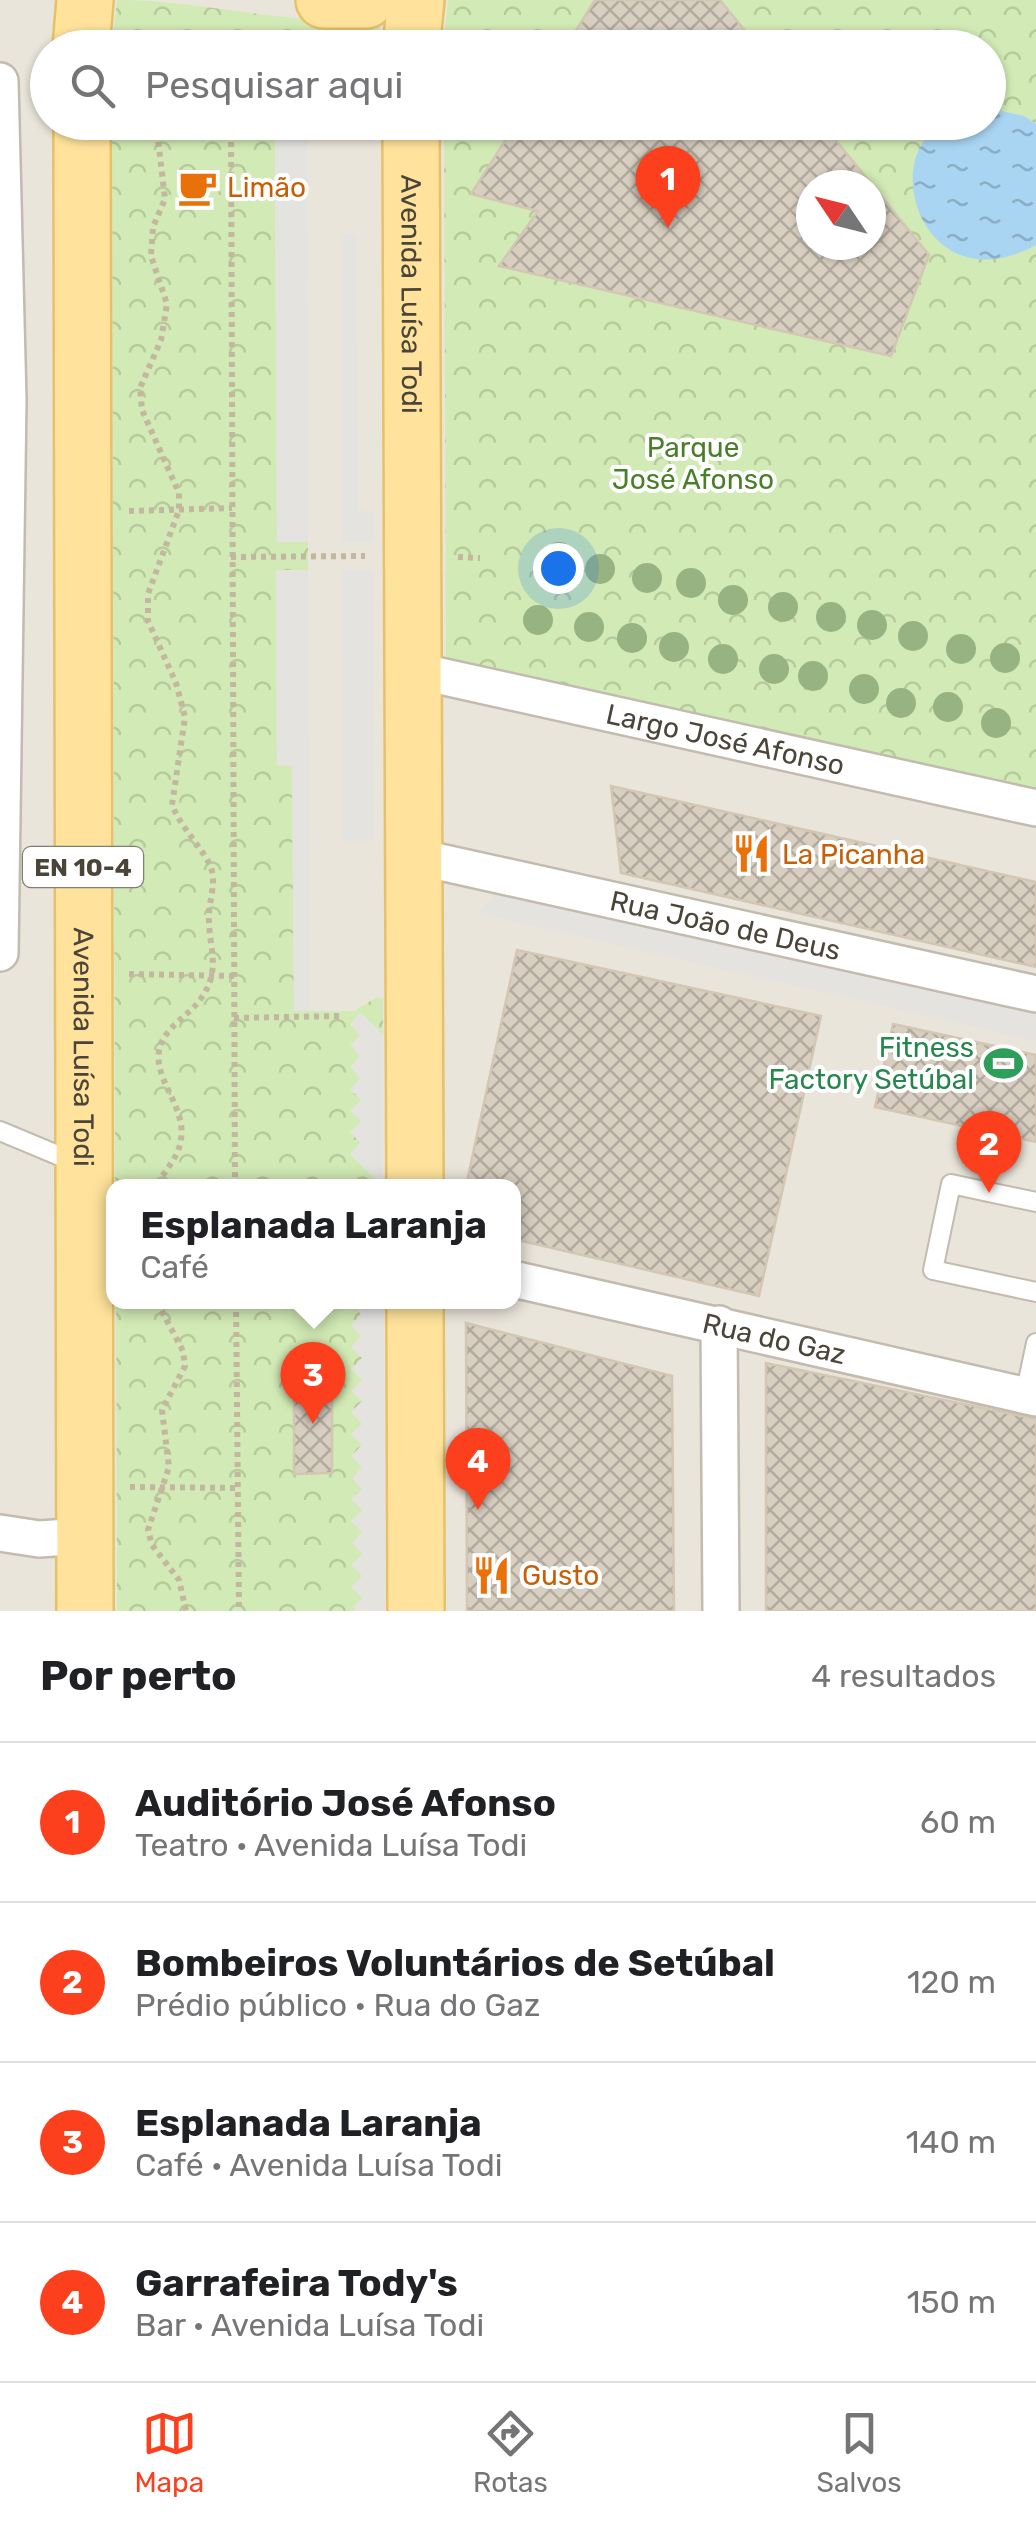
<!DOCTYPE html>
<html lang="pt">
<meta charset="utf-8">
<style>
:root{--surface:#fff;--page:#f2f2f2;--text:#202124;--muted:#757577;--line:#e0e0e0;--accent:#fc3f1d}
body{margin:0;font-family:Rubik,sans-serif;background:var(--page);color:var(--text)}
.compass{position:absolute;left:796px;top:170px;width:90px;height:90px;border-radius:50%;background:var(--surface);box-shadow:0 2px 8px #0004;rotate:305deg}
.you{position:absolute;left:558px;top:568px;width:35px;height:35px;margin:-25px;border:8px solid #fff;border-radius:50%;background:#1a73e8;box-shadow:0 0 0 15px #1a73e833}
.badge{display:grid;place-items:center;width:65px;height:65px;border-radius:50%;background:var(--accent);color:#fff;font-size:32px;font-weight:700}
.pin{position:absolute;translate:-50% -82px;filter:drop-shadow(0 2px 5px #0008)}
.pin::after{content:'';position:absolute;top:52px;width:35px;height:30px;background:inherit;clip-path:polygon(0 0,100% 0,50% 100%)}
.popup{position:absolute;left:106px;top:1179px;width:415px;height:130px;box-sizing:border-box;display:grid;place-content:center;border-radius:20px;background:var(--surface);filter:drop-shadow(0 2px 8px #0005);font-size:32px;white-space:nowrap;color:var(--muted)}
.popup b{font-size:38px;color:var(--text)}
.popup::after{content:'';position:absolute;left:50%;top:100%;margin-left:-20px;border:20px solid transparent;border-top-color:var(--surface)}
.list{margin:0;padding:0;list-style:none}
h2{display:flex;justify-content:space-between;align-items:center;height:130px;margin:0;padding:0 40px;font-size:42px}
h2 small{font-size:32px;font-weight:400;color:var(--muted)}
.list li{display:grid;grid-template-columns:65px 1fr auto;gap:30px;align-items:center;box-sizing:border-box;height:160px;padding:0 40px;border-top:2px solid var(--line)}
.list b{display:block;font-size:38px;white-space:nowrap}
.list p{margin:0;font-size:32px;white-space:nowrap;color:var(--muted)}
.list em{font-size:32px;font-style:normal;color:var(--muted)}
.icon{flex:none;width:55px;height:55px;fill:none;stroke:currentColor;stroke-width:2;stroke-linecap:round;stroke-linejoin:round}
.map{position:relative;flex:none;width:1036px;height:1611px;overflow:hidden}
.search{position:absolute;background:var(--surface);box-shadow:0 2px 8px #0004;left:30px;right:30px;top:30px;height:110px;display:flex;align-items:center;gap:25px;box-sizing:border-box;padding:0 35px;border-radius:55px;color:var(--muted);font-size:38px}
.sheet{height:770px;background:var(--surface)}
nav{display:flex;justify-content:space-around;align-items:center;box-sizing:border-box;height:140px;border-top:2px solid var(--line);background:var(--surface);font-size:28px;color:var(--muted)}
nav a{display:grid;justify-items:center;gap:5px}
nav .on{color:var(--accent)}
.map>svg:first-child{display:block}
</style>
<div class="map">
<svg width="1036" height="1611" viewBox="0 0 1036 1611">
<defs>
<pattern id="park-crowns" width="20" height="18" patternUnits="userSpaceOnUse" patternTransform="scale(2.5)"><rect width="20" height="18" fill="#d2eab5"/><path d="M2 6a3 3 0 1 1 6 0M12 15a3 3 0 1 1 6 0" fill="none" stroke="#b6ca9c"/></pattern>
<pattern id="water-ripples" width="26" height="14" patternUnits="userSpaceOnUse" patternTransform="scale(2.5)"><rect width="26" height="14" fill="#a9d4f2"/><path d="M2 4q2-2 4 0t4 0M15 11q2-2 4 0t4 0" fill="none" stroke="#8caec5"/></pattern>
<pattern id="building-cross-hatch" width="8" height="8" patternUnits="userSpaceOnUse" patternTransform="scale(2.5)"><rect width="8" height="8" fill="#d8cfc1"/><path d="M0 0l8 8M0 8l8-8" fill="none" stroke="#b1aa9e"/></pattern>
</defs>
<rect width="100%" height="100%" fill="#f6f3ec"/>
<path fill="#eae5da" fill-rule="evenodd" d="M 0,0 L 1036,0 L 1036,1611 L 0,1611 ZM 48,48 L 988,48 L 988,122 L 48,122 ZM 811,185 L 871,185 L 871,245 L 811,245 ZM 113,1186 L 513,1186 L 513,1302 L 113,1302 Z"/>
<g fill="url(#park-crowns)" fill-rule="evenodd">
<path d="M 117,0 C 205,0 292,27 380,20 L 380,47 L 112,47 Z"/>
<path d="M 448,0 L 1036,0 L 1036,795 L 446,660 L 444,123 L 988,122 L 988,48 L 443,48 ZM 811,185 L 871,185 L 871,245 L 811,245 Z"/>
<path d="M 112,123 L 379,123 L 378,140 L 351,126 L 307,126 L 307,137 L 275,139 L 277,542 L 308,542 L 308,570 L 276,571 L 277,765 L 292,765 L 294,1011 L 354,1011 L 377,997 L 383,999 L 383,1035 L 361,1013 L 361,1143 L 351,1155 L 382,1186 L 115,1186 Z"/>
<path d="M 116,1302 L 353,1302 L 362,1314 L 363,1598 L 354,1611 L 117,1611 Z"/>
</g>
<g fill="#e5e3e0">
<path d="M 307,137 L 308,542 L 277,542 L 275,138 Z"/>
<path d="M 341,234 L 356,234 L 358,511 L 373,511 L 373,542 L 342,542 Z"/>
<path d="M 276,570 L 308,570 L 310,1011 L 294,1011 L 292,766 L 277,765 Z"/>
<path d="M 342,570 L 373,570 L 374,841 L 343,841 Z"/>
<path d="M 505,884 L 1036,1004 L 1036,1041 L 476,913 Z"/>
<path d="M 360,1013 L 383,1035 L 383,1186 L 350,1154 L 360,1143 L 350,1132 L 361,1121 L 350,1111 L 361,1100 L 350,1089 L 360,1078 L 350,1067 L 360,1056 L 350,1045 L 360,1035 L 350,1024 Z"/>
<path d="M 353,1302 L 384,1302 L 385,1611 L 352,1608 L 362,1598 L 351,1587 L 362,1576 L 351,1565 L 362,1554 L 352,1543 L 362,1532 L 351,1521 L 362,1510 L 351,1499 L 362,1489 L 352,1478 L 362,1467 L 351,1456 L 362,1445 L 351,1434 L 362,1424 L 351,1412 L 362,1401 L 351,1391 L 362,1380 L 351,1369 L 362,1358 L 351,1347 L 361,1336 L 351,1325 L 361,1315 Z"/>
</g>
<path fill="url(#water-ripples)" d="M 989,108 L 1024,116 L 1036,124 L 1036,245 C 924,306 877,158 943,124 C 954,119 976,122 988,122 Z"/>
<g fill="url(#building-cross-hatch)" stroke="#d3c7b4" stroke-width="2.5" fill-rule="evenodd">
<path d="M 595,0 L 720,0 L 759,48 L 565,48 Z"/>
<path d="M 517,122 L 821,122 L 929,255 L 891,356 L 499,266 L 538,211 L 471,194 ZM 811,185 L 871,185 L 871,245 L 811,245 Z"/>
<path d="M 611,786 L 1036,882 L 1036,967 L 621,873 Z"/>
<path d="M 517,950 L 821,1016 L 759,1296 L 513,1239 L 513,1186 L 466,1186 Z"/>
<path d="M 893,1024 L 1036,1055 L 1036,1142 L 875,1107 Z"/>
<path d="M 466,1323 L 672,1376 L 674,1611 L 467,1611 Z"/>
<path d="M 766,1363 L 1036,1419 L 1036,1611 L 766,1611 Z"/>
<path d="M 332,1373 L 332,1473 L 294,1474 L 294,1374 Z"/>
</g>
<g fill="none" stroke-linecap="round" stroke-linejoin="round">
<defs>
<g id="lane">
<path d="M 0,1131 L 79,1164"/>
<path d="M 1036,1202 L 951,1184 L 933,1270 L 1036,1292"/>
<path d="M 1025,1395 L 1036,1343"/>
</g>
<g id="street">
<path d="M 0,81 L 8,400 L 0,953"/>
<path id="s1" d="M 413,670 L 1036,808"/>
<path id="s2" d="M 413,856 L 1036,994"/>
<path id="s3" d="M 513,1279 L 1036,1398"/>
<path d="M 719,1324 L 721,1611"/>
<path d="M 0,1533 L 39,1539 L 85,1536"/>
</g>
<g id="primary">
<path d="M 324,0 L 366,0"/>
<path d="M 81,48 L 85,0"/>
<path d="M 411,48 L 416,0"/>
<path id="s4" d="M 82,122 L 85,1611"/>
<path id="s5" d="M 411,122 L 415,1186"/>
<path d="M 415,1302 L 416,1611"/>
</g>
</defs>
<use href="#lane" stroke="#c2bbae" stroke-width="22"/>
<use href="#street" stroke="#c2bbae" stroke-width="40"/>
<use href="#primary" stroke="#e6c16a" stroke-width="60"/>
<g stroke="#c4b79f" stroke-width="6" stroke-dasharray="5 5" stroke-linecap="butt">
<path d="M 156,122 L 165,199 L 153,227 L 151,256 L 167,304 L 161,340 L 140,388 L 142,410 L 179,493 L 179,510 L 148,594 L 148,621 L 176,683 L 185,717 L 172,805 C 181,827 198,843 209,863 C 218,881 209,898 209,916 C 208,946 222,968 202,997 C 190,1016 163,1027 159,1051 C 154,1080 186,1107 181,1139 C 179,1158 164,1170 157,1186"/>
<path d="M 231,122 L 235,1186"/>
<path d="M 129,511 L 232,508"/>
<path d="M 231,557 L 365,556"/>
<path d="M 458,557 L 480,558"/>
<path d="M 129,974 L 234,976"/>
<path d="M 234,1018 L 339,1016"/>
<path d="M 157,1302 L 183,1351 L 185,1366 L 162,1410 L 169,1467 L 148,1530 L 152,1545 L 179,1580 L 186,1611"/>
<path d="M 236,1302 L 239,1611"/>
<path d="M 130,1487 L 239,1488"/>
</g>
<use href="#lane" stroke="#fff" stroke-width="18"/>
<use href="#street" stroke="#fff" stroke-width="35"/>
<use href="#primary" stroke="#ffe39c" stroke-width="55"/>
</g>
<g fill="#97b381">
<circle cx="559" cy="557" r="15"/>
<circle cx="600" cy="569" r="15"/>
<circle cx="647" cy="578" r="15"/>
<circle cx="691" cy="583" r="15"/>
<circle cx="733" cy="600" r="15"/>
<circle cx="783" cy="607" r="15"/>
<circle cx="831" cy="617" r="15"/>
<circle cx="538" cy="620" r="15"/>
<circle cx="872" cy="625" r="15"/>
<circle cx="589" cy="627" r="15"/>
<circle cx="913" cy="636" r="15"/>
<circle cx="632" cy="638" r="15"/>
<circle cx="674" cy="647" r="15"/>
<circle cx="961" cy="649" r="15"/>
<circle cx="1005" cy="658" r="15"/>
<circle cx="723" cy="659" r="15"/>
<circle cx="774" cy="669" r="15"/>
<circle cx="813" cy="676" r="15"/>
<circle cx="864" cy="689" r="15"/>
<circle cx="901" cy="703" r="15"/>
<circle cx="948" cy="707" r="15"/>
<circle cx="996" cy="723" r="15"/>
</g>
<defs>
<symbol id="cafe-bare" viewBox="-9 -9 18 18"><path d="M-5.5-4.5H6V0H3Q3 3.5 0 3.5H-2.5Q-5.5 3.5-5.5 0ZM3-3.2v2h1.7v-2ZM-6 4.5H4V6H-6Z" fill="#e8710a" stroke="#fff" stroke-width="2.5" paint-order="stroke"/></symbol>
<symbol id="restaurant-bare" viewBox="-9 -9 18 18"><path d="M-5-6h1v4h1v-4h1v4h1v-4h1v5L-1.5 .5V6h-2V.5L-5-1ZM5-6V6H3V1.5H1.5Q1.5-4 5-6Z" fill="#e8710a" stroke="#fff" stroke-width="2.5" paint-order="stroke"/></symbol>
<symbol id="stadium-bare" viewBox="-9 -9 18 18"><path d="M0-5a6.5 5 0 1 0 0 10a6.5 5 0 1 0 0-10ZM-3.5-1.8h7v3.6h-7Z" fill="#2e9e5b" stroke="#fff" stroke-width="2.5" paint-order="stroke"/></symbol>
</defs>
<g fill-rule="evenodd">
<use href="#cafe-bare" x="170" y="160" width="55" height="55"/>
<use href="#restaurant-bare" x="724" y="826" width="55" height="55"/>
<use href="#stadium-bare" x="976" y="1036" width="55" height="55"/>
<use href="#restaurant-bare" x="464" y="1548" width="55" height="55"/>
</g>
<g text-anchor="middle" stroke-width="8" stroke-linejoin="round" paint-order="stroke">
<rect fill="#fff" stroke="#817c74" stroke-width="2.5" x="23" y="847" width="120" height="40" rx="8"/>
<g font-size="25" font-weight="bold" fill="#4b4439">
<text x="83" y="876">EN 10-4</text>
</g>
<g font-size="28" fill="#c56008" stroke="#fff" text-anchor="start">
<text x="227" y="197">Limão</text>
<text x="782" y="864">La Picanha</text>
<text x="522" y="1585">Gusto</text>
</g>
<g font-size="28" fill="#4b4439" stroke="#fff">
<text dy="10" stroke="none"><textPath href="#s5" startOffset="172">Avenida Luísa Todi</textPath></text>
<text dy="10" stroke="none"><textPath href="#s1" startOffset="320">Largo José Afonso</textPath></text>
<text dy="10" stroke="none"><textPath href="#s2" startOffset="320">Rua João de Deus</textPath></text>
<text dy="10" stroke="none"><textPath href="#s4" startOffset="925">Avenida Luísa Todi</textPath></text>
<text dy="10" stroke="none"><textPath href="#s3" startOffset="268">Rua do Gaz</textPath></text>
</g>
<g font-size="28" fill="#4a7f2a" stroke="#fff">
<text x="693" y="457">Parque<tspan x="693" dy="32">José Afonso</tspan></text>
</g>
<g font-size="28" fill="#27864d" stroke="#fff" text-anchor="end">
<text x="974" y="1057">Fitness<tspan x="974" dy="32">Factory Setúbal</tspan></text>
</g>
</g>
</svg>
<svg class="compass" viewBox="-18 -18 36 36"><path d="M0-13l5 13h-10z" fill="#e53935"/><path d="M0 13l5-13h-10z" fill="#757577"/></svg>
<div class="you"></div>
<div class="pin badge" style="left:668px;top:228px">1</div>
<div class="pin badge" style="left:989px;top:1193px">2</div>
<div class="pin badge" style="left:313px;top:1424px">3</div>
<div class="popup"><b>Esplanada Laranja</b>Café</div>
<div class="pin badge" style="left:478px;top:1510px">4</div>
<div class="search"><svg class="icon" aria-label="search" viewBox="0 0 24 24"><circle cx="10" cy="10" r="6"/><path d="M15 15l6 6"/></svg>Pesquisar aqui</div>
</div>
<section class="sheet">
<h2>Por perto<small>4 resultados</small></h2>
<ul class="list">
<li><span class="badge">1</span><div><b>Auditório José Afonso</b><p>Teatro · Avenida Luísa Todi</p></div><em>60 m</em></li>
<li><span class="badge">2</span><div><b>Bombeiros Voluntários de Setúbal</b><p>Prédio público · Rua do Gaz</p></div><em>120 m</em></li>
<li><span class="badge">3</span><div><b>Esplanada Laranja</b><p>Café · Avenida Luísa Todi</p></div><em>140 m</em></li>
<li><span class="badge">4</span><div><b>Garrafeira Tody's</b><p>Bar · Avenida Luísa Todi</p></div><em>150 m</em></li>
</ul>
</section>
<nav>
<a class="on"><svg class="icon" aria-label="map" viewBox="0 0 24 24"><path d="M3 6l6-2 6 2 6-2v14l-6 2-6-2-6 2zM9 4v14M15 6v14"/></svg>Mapa</a>
<a><svg class="icon" aria-label="directions" viewBox="0 0 24 24"><path d="M12 3l9 9-9 9-9-9zM9 14v-3h6M13 9l2 2-2 2"/></svg>Rotas</a>
<a><svg class="icon" aria-label="saved" viewBox="0 0 24 24"><path d="M7 4h10v16l-5-4-5 4z"/></svg>Salvos</a>
</nav>
